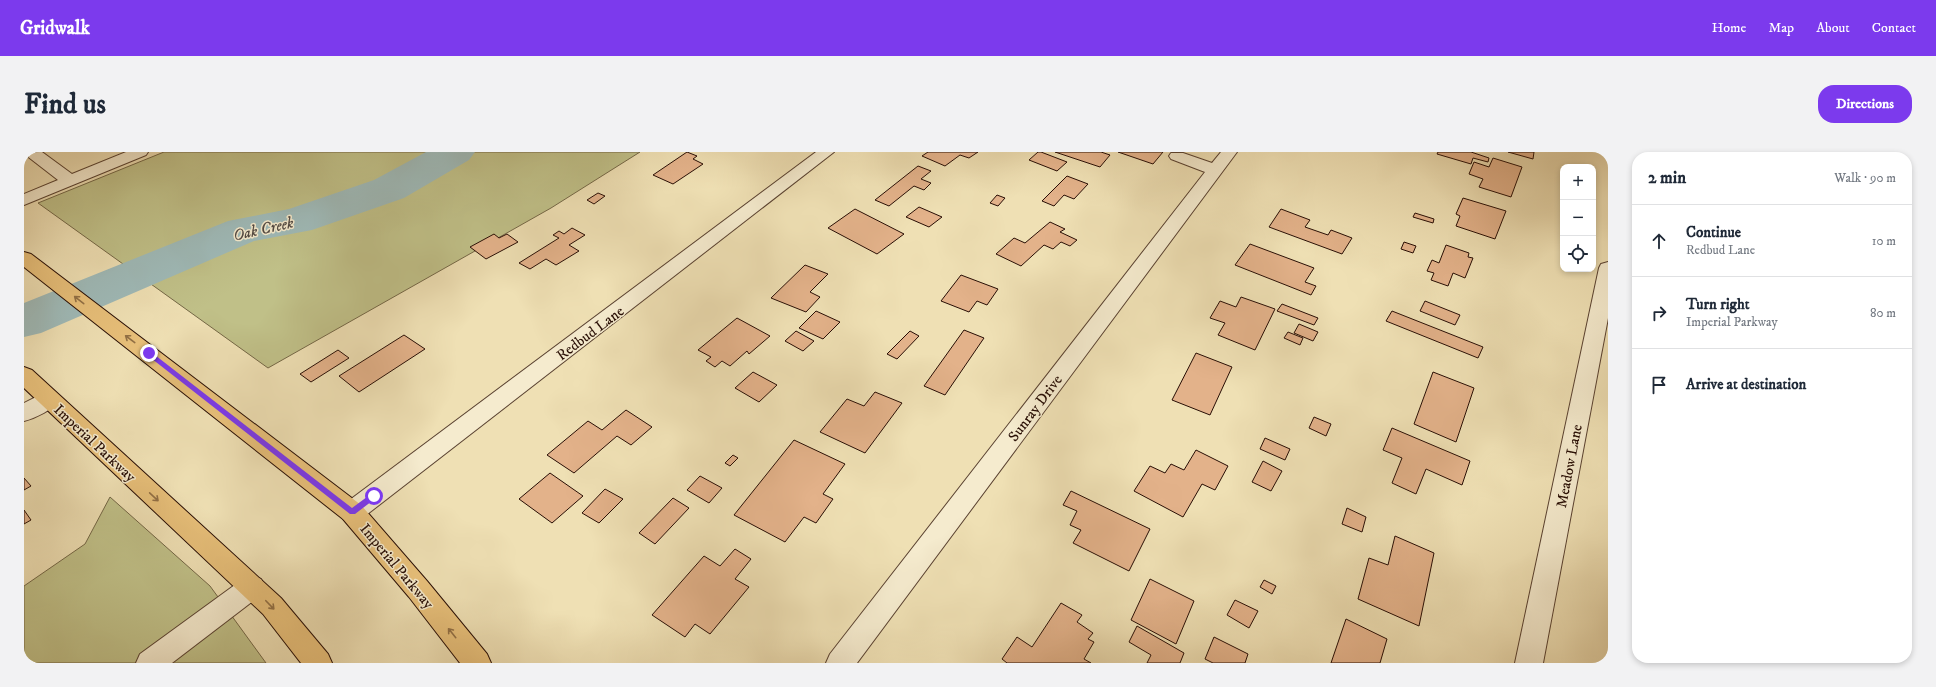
<!DOCTYPE html>
<meta charset="utf-8">
<style>
:root{--surface:#fff;--page:#f2f2f3;--text:#1f2937;--muted:#747a83;--line:#e0e1e3;--accent:#7c3aed}
body{margin:0;font-family:"IM FELL DW Pica",serif;background:var(--page);color:var(--text)}
.controls{position:absolute;right:12px;top:12px;display:grid;overflow:hidden;border-radius:8px;box-shadow:0 2px 6px #0003}
.controls button{width:36px;height:36px;display:grid;place-items:center;padding:0;border:0;border-bottom:1px solid var(--line);background:var(--surface);color:var(--text);font:20px sans-serif}
.stop{position:absolute;width:12px;height:12px;margin:-9px;border:3px solid #7c3aed;border-radius:50%;background:#fff}
.stop.end{background:#7c3aed;border-color:#fff;box-shadow:0 1px 4px #0008}
.list{margin:0;padding:0;list-style:none}
h2{display:flex;justify-content:space-between;align-items:center;height:52px;margin:0;padding:0 16px;font-size:17px}
h2 small{font-size:13px;font-weight:400;color:var(--muted)}
.list li{display:grid;grid-template-columns:26px 1fr auto;gap:12px;align-items:center;box-sizing:border-box;height:72px;padding:0 16px;border-top:1px solid var(--line)}
.list b{display:block;font-size:15px;white-space:nowrap}
.list p{margin:0;font-size:13px;white-space:nowrap;color:var(--muted)}
.list em{font-size:13px;font-style:normal;color:var(--muted)}
.icon{flex:none;width:22px;height:22px;fill:none;stroke:currentColor;stroke-width:2;stroke-linecap:round;stroke-linejoin:round}
.map{position:relative;flex:none;width:1584px;height:511px;overflow:hidden;border-radius:16px}
header{display:flex;align-items:center;gap:24px;box-sizing:border-box;height:56px;padding:0 20px;background:var(--accent);color:#fff}
header strong{font-size:19px}
nav{display:flex;gap:22px;margin-inline-start:auto;font-size:14px}
.intro{display:flex;align-items:center;justify-content:space-between;box-sizing:border-box;height:96px;padding:0 24px}
h1{margin:0;font-size:28px}
.button{padding:10px 18px;border-radius:16px;background:var(--accent);color:#fff;font-size:14px;font-weight:700}
main{display:flex;gap:24px;padding:0 24px}
aside{flex:1;background:var(--surface);border-radius:16px;box-shadow:0 2px 6px #0003}
.map>svg:first-child{display:block}
</style>
<header>
<strong>Gridwalk</strong>
<nav><a>Home</a><a>Map</a><a>About</a><a>Contact</a></nav>
</header>
<div class="intro"><h1>Find us</h1><a class="button">Directions</a></div>
<main>
<div class="map">
<svg width="1584" height="511" viewBox="0 0 1584 511">
<rect width="100%" height="100%" fill="#efe0b4"/>
<filter id="stains"><feTurbulence type="fractalNoise" baseFrequency=".005" numOctaves="4"/><feColorMatrix values="0 0 0 0 .2 0 0 0 0 .09 0 0 0 0 .02 0 0 0 .5 -.17"/></filter>
<radialGradient id="worn" r=".72"><stop offset=".6" stop-color="#630" stop-opacity="0"/><stop offset="1" stop-color="#630" stop-opacity=".3"/></radialGradient>
<g fill="#c0c088" stroke="#746746">
<path d="M 140,0 L 616,0 L 527,56 L 244,216 L 14,51 Z"/>
<path d="M 86,345 L 186,434 L 242,511 L 0,511 L 0,434 L 61,392 Z"/>
</g>
<g fill="none" stroke-linecap="round" stroke-linejoin="round">
<path fill="#9fbab8" fill-rule="evenodd" d="M 402,0 L 451,0 L 445,8 L 380,46 L 288,78 L 230,89 L 17,181 L 0,185 L 0,151 L 204,69 L 265,57 L 350,28 Z"/>
</g>
<g fill="#e3b28a" stroke="#280e05">
<path d="M 663,0 L 673,4 L 669,7 L 679,12 L 649,32 L 629,23 Z"/>
<path d="M 904,0 L 954,0 L 945,6 L 936,3 L 921,14 L 898,4 Z"/>
<path d="M 1014,0 L 1017,0 L 1043,10 L 1033,19 L 1005,8 Z"/>
<path d="M 1031,0 L 1077,0 L 1086,3 L 1076,15 Z"/>
<path d="M 1094,0 L 1139,0 L 1129,12 Z"/>
<path d="M 1414,0 L 1447,0 L 1465,6 L 1464,10 L 1449,6 L 1447,12 L 1413,2 Z"/>
<path d="M 1484,0 L 1510,0 L 1509,7 Z"/>
<path d="M 1469,6 L 1498,15 L 1487,45 L 1455,35 L 1459,27 L 1445,22 L 1450,10 L 1465,15 Z"/>
<path d="M 894,14 L 907,19 L 897,27 L 907,31 L 900,38 L 890,34 L 865,54 L 851,48 Z"/>
<path d="M 1043,24 L 1064,32 L 1050,47 L 1040,43 L 1030,54 L 1018,49 Z"/>
<path d="M 574,41 L 581,44 L 570,52 L 563,48 Z"/>
<path d="M 973,43 L 981,46 L 974,54 L 966,51 Z"/>
<path d="M 1439,46 L 1482,59 L 1471,87 L 1432,74 L 1436,64 L 1432,62 Z"/>
<path d="M 895,55 L 918,65 L 905,75 L 882,65 Z"/>
<path d="M 831,57 L 880,82 L 853,102 L 804,76 Z"/>
<path d="M 1257,57 L 1286,68 L 1281,75 L 1304,83 L 1307,78 L 1328,86 L 1318,102 L 1245,75 Z"/>
<path d="M 1391,61 L 1410,67 L 1409,71 L 1389,65 Z"/>
<path d="M 1026,70 L 1041,77 L 1036,80 L 1053,88 L 1046,94 L 1037,90 L 1029,97 L 1020,93 L 997,114 L 972,102 L 990,86 L 1001,91 Z"/>
<path d="M 548,76 L 561,83 L 545,93 L 555,99 L 532,113 L 522,107 L 506,117 L 495,111 L 535,86 L 529,83 L 535,79 L 540,82 Z"/>
<path d="M 470,82 L 475,86 L 483,82 L 494,90 L 462,107 L 446,95 Z"/>
<path d="M 1380,90 L 1392,94 L 1389,101 L 1377,97 Z"/>
<path d="M 1226,92 L 1290,116 L 1281,130 L 1292,134 L 1287,143 L 1211,113 Z"/>
<path d="M 1422,93 L 1445,101 L 1444,105 L 1449,106 L 1441,126 L 1429,121 L 1424,134 L 1407,128 L 1410,121 L 1403,119 L 1408,108 L 1415,111 Z"/>
<path d="M 781,113 L 804,122 L 786,140 L 796,145 L 782,160 L 747,146 Z"/>
<path d="M 937,123 L 974,137 L 963,153 L 953,149 L 945,160 L 917,149 Z"/>
<path d="M 1217,145 L 1251,157 L 1231,198 L 1194,183 L 1201,171 L 1186,166 L 1196,149 L 1212,155 Z"/>
<path d="M 1401,149 L 1436,163 L 1431,173 L 1396,159 Z"/>
<path d="M 1258,152 L 1294,166 L 1290,173 L 1253,159 Z"/>
<path d="M 792,159 L 816,170 L 799,187 L 775,176 Z"/>
<path d="M 1368,159 L 1459,195 L 1454,206 L 1362,169 Z"/>
<path d="M 713,166 L 746,184 L 725,202 L 723,199 L 706,214 L 698,209 L 691,215 L 682,209 L 687,205 L 674,198 Z"/>
<path d="M 1275,172 L 1294,180 L 1289,189 L 1270,181 Z"/>
<path d="M 940,178 L 960,186 L 921,243 L 900,234 Z"/>
<path d="M 772,179 L 790,189 L 779,199 L 761,189 Z"/>
<path d="M 886,179 L 895,184 L 873,207 L 863,202 Z"/>
<path d="M 1264,180 L 1279,186 L 1276,193 L 1260,186 Z"/>
<path d="M 380,183 L 401,197 L 335,240 L 315,224 Z"/>
<path d="M 314,198 L 325,206 L 287,230 L 276,222 Z"/>
<path d="M 1172,201 L 1208,215 L 1186,263 L 1148,248 Z"/>
<path d="M 729,220 L 753,233 L 735,250 L 711,236 Z"/>
<path d="M 1409,220 L 1450,236 L 1432,290 L 1390,272 Z"/>
<path d="M 851,240 L 878,251 L 841,301 L 796,280 L 823,247 L 840,254 Z"/>
<path d="M 602,258 L 628,275 L 607,293 L 593,284 L 550,321 L 523,303 L 564,269 L 578,278 Z"/>
<path d="M 1290,265 L 1307,272 L 1302,284 L 1285,276 Z"/>
<path d="M 1368,276 L 1446,309 L 1438,333 L 1402,317 L 1392,342 L 1368,331 L 1378,306 L 1359,298 Z"/>
<path d="M 1241,286 L 1266,297 L 1261,308 L 1236,297 Z"/>
<path d="M 770,288 L 821,312 L 799,342 L 809,347 L 792,371 L 780,365 L 761,390 L 710,363 Z"/>
<path d="M 1172,298 L 1204,314 L 1191,338 L 1178,332 L 1159,365 L 1110,339 L 1126,314 L 1141,321 L 1147,312 L 1160,318 Z"/>
<path d="M 709,303 L 714,306 L 706,314 L 701,311 Z"/>
<path d="M 1239,309 L 1258,319 L 1247,339 L 1228,330 Z"/>
<path d="M 526,321 L 559,344 L 528,371 L 495,347 Z"/>
<path d="M 676,324 L 698,336 L 685,351 L 663,338 Z"/>
<path d="M 0,326 L 7,334 L 0,338 Z"/>
<path d="M 581,337 L 599,347 L 575,371 L 558,361 Z"/>
<path d="M 1047,339 L 1126,377 L 1105,419 L 1049,391 L 1057,378 L 1046,373 L 1053,359 L 1039,353 Z"/>
<path d="M 649,346 L 665,356 L 631,392 L 615,381 Z"/>
<path d="M 1323,356 L 1342,365 L 1338,380 L 1318,372 Z"/>
<path d="M 0,358 L 7,368 L 0,372 Z"/>
<path d="M 1371,384 L 1410,401 L 1395,474 L 1334,447 L 1345,406 L 1364,413 Z"/>
<path d="M 711,397 L 727,407 L 711,427 L 725,435 L 686,482 L 671,472 L 661,485 L 628,463 L 680,404 L 696,414 Z"/>
<path d="M 1126,427 L 1170,449 L 1152,492 L 1107,468 Z"/>
<path d="M 1240,428 L 1252,434 L 1248,442 L 1236,435 Z"/>
<path d="M 1211,448 L 1234,459 L 1225,476 L 1203,463 Z"/>
<path d="M 1037,451 L 1058,463 L 1053,470 L 1069,481 L 1064,487 L 1070,490 L 1060,507 L 1067,511 L 983,511 L 978,507 L 993,485 L 1008,495 Z"/>
<path d="M 1322,467 L 1363,487 L 1356,511 L 1307,511 Z"/>
<path d="M 1113,474 L 1160,501 L 1156,511 L 1123,511 L 1127,503 L 1105,490 Z"/>
<path d="M 1190,485 L 1224,502 L 1221,511 L 1189,511 L 1181,507 Z"/>
</g>
<g fill="none" stroke-linecap="round" stroke-linejoin="round">
<defs>
<g id="minor">
<path d="M 2,0 L 18,0 L 48,22 L 102,0 L 124,0 L 122,3 L 0,53 L 0,42 L 34,28 L 3,4 Z"/>
<path d="M 792,0 L 810,0 L 337,367 L 328,370 L 319,367 L 316,360 L 319,353 Z"/>
<path d="M 1197,0 L 1213,0 L 833,511 L 802,511 L 806,502 L 1181,20 L 1147,7 L 1145,4 L 1147,1 L 1159,1 L 1188,11 Z"/>
<path d="M 1584,110 L 1584,166 L 1519,511 L 1491,511 L 1575,116 L 1577,112 Z"/>
<path d="M 24,239 L 32,241 L 35,247 C 29,258 12,266 0,269 L 0,251 Z"/>
<path d="M 228,424 L 237,427 L 241,435 L 237,443 L 148,511 L 112,511 L 116,502 L 219,427 Z"/>
</g>
<g id="major">
<path d="M 0,100 L 7,102 L 337,353 L 403,429 L 463,502 L 467,511 L 436,511 L 385,445 L 319,367 L 0,115 Z"/>
<path d="M 0,215 L 8,218 L 257,446 L 304,502 L 308,511 L 277,511 L 239,462 L 0,236 Z"/>
</g>
</defs>
<use href="#minor" stroke="#5a4231" stroke-width="2"/>
<use href="#major" stroke="#280e05" stroke-width="2"/>
<use href="#minor" fill="#f5ebce" fill-rule="evenodd"/>
<use href="#major" fill="#e8c07a" fill-rule="evenodd"/>
</g>
<defs><path id="oneway-shaft" d="M-6 0H5M1.5-3L5.5 0L1.5 3" fill="none" stroke-width="1.6" stroke-linecap="round" stroke-linejoin="round"/></defs>
<g stroke="#927045">
<use href="#oneway-shaft" transform="translate(55 148) rotate(-142)"/>
<use href="#oneway-shaft" transform="translate(106 187) rotate(-143)"/>
<use href="#oneway-shaft" transform="translate(130 345) rotate(43)"/>
<use href="#oneway-shaft" transform="translate(246 453) rotate(46)"/>
<use href="#oneway-shaft" transform="translate(428 481) rotate(-129)"/>
</g>
<path fill="#7c3aed" d="M 123,200 L 127,200 L 328,356 L 347,342 L 352,342 L 352,346 L 331,362 L 326,362 L 123,203 Z"/>
<g text-anchor="middle" stroke-width="3" stroke-linejoin="round" paint-order="stroke">
<g font-size="15" fill="#280e05" stroke="#f5ebce">
<text transform="translate(566 181) rotate(-37)" y="5">Redbud Lane</text>
<text transform="translate(1011 256) rotate(-53)" y="5">Sunray Drive</text>
<text transform="translate(71 291) rotate(43)" y="5">Imperial Parkway</text>
<text transform="translate(1545 314) rotate(-79)" y="5">Meadow Lane</text>
<text transform="translate(373 414) rotate(50)" y="5">Imperial Parkway</text>
</g>
<g font-size="16" font-style="italic" fill="#524a44" stroke="#f5ebce">
<text transform="translate(239 76) rotate(-13)" y="6">Oak Creek</text>
</g>
</g>
<rect width="100%" height="100%" filter="url(#stains)"/>
<rect width="100%" height="100%" fill="url(#worn)"/>
</svg>
<div class="controls">
<button>+</button>
<button>−</button>
<button><svg class="icon" aria-label="locate" viewBox="0 0 24 24"><circle cx="12" cy="12" r="6"/><path d="M12 2v4M12 18v4M2 12h4M18 12h4"/></svg></button>
</div>
<div class="stop" style="left:350px;top:344px"></div>
<div class="stop end" style="left:125px;top:201px"></div>
</div>
<aside>
<h2>2 min<small>Walk · 90 m</small></h2>
<ul class="list">
<li><svg class="icon" aria-label="ahead" viewBox="0 0 24 24"><path d="M12 20V5M6 11l6-6 6 6"/></svg><div><b>Continue</b><p>Redbud Lane</p></div><em>10 m</em></li>
<li><svg class="icon" aria-label="right" viewBox="0 0 24 24"><path d="M7 20v-9h11M14 6l5 5-5 5"/></svg><div><b>Turn right</b><p>Imperial Parkway</p></div><em>80 m</em></li>
<li><svg class="icon" aria-label="arrive" viewBox="0 0 24 24"><path d="M6 21V4h12l-3 4 3 4H6"/></svg><div><b>Arrive at destination</b></div></li>
</ul>
</aside>
</main>
